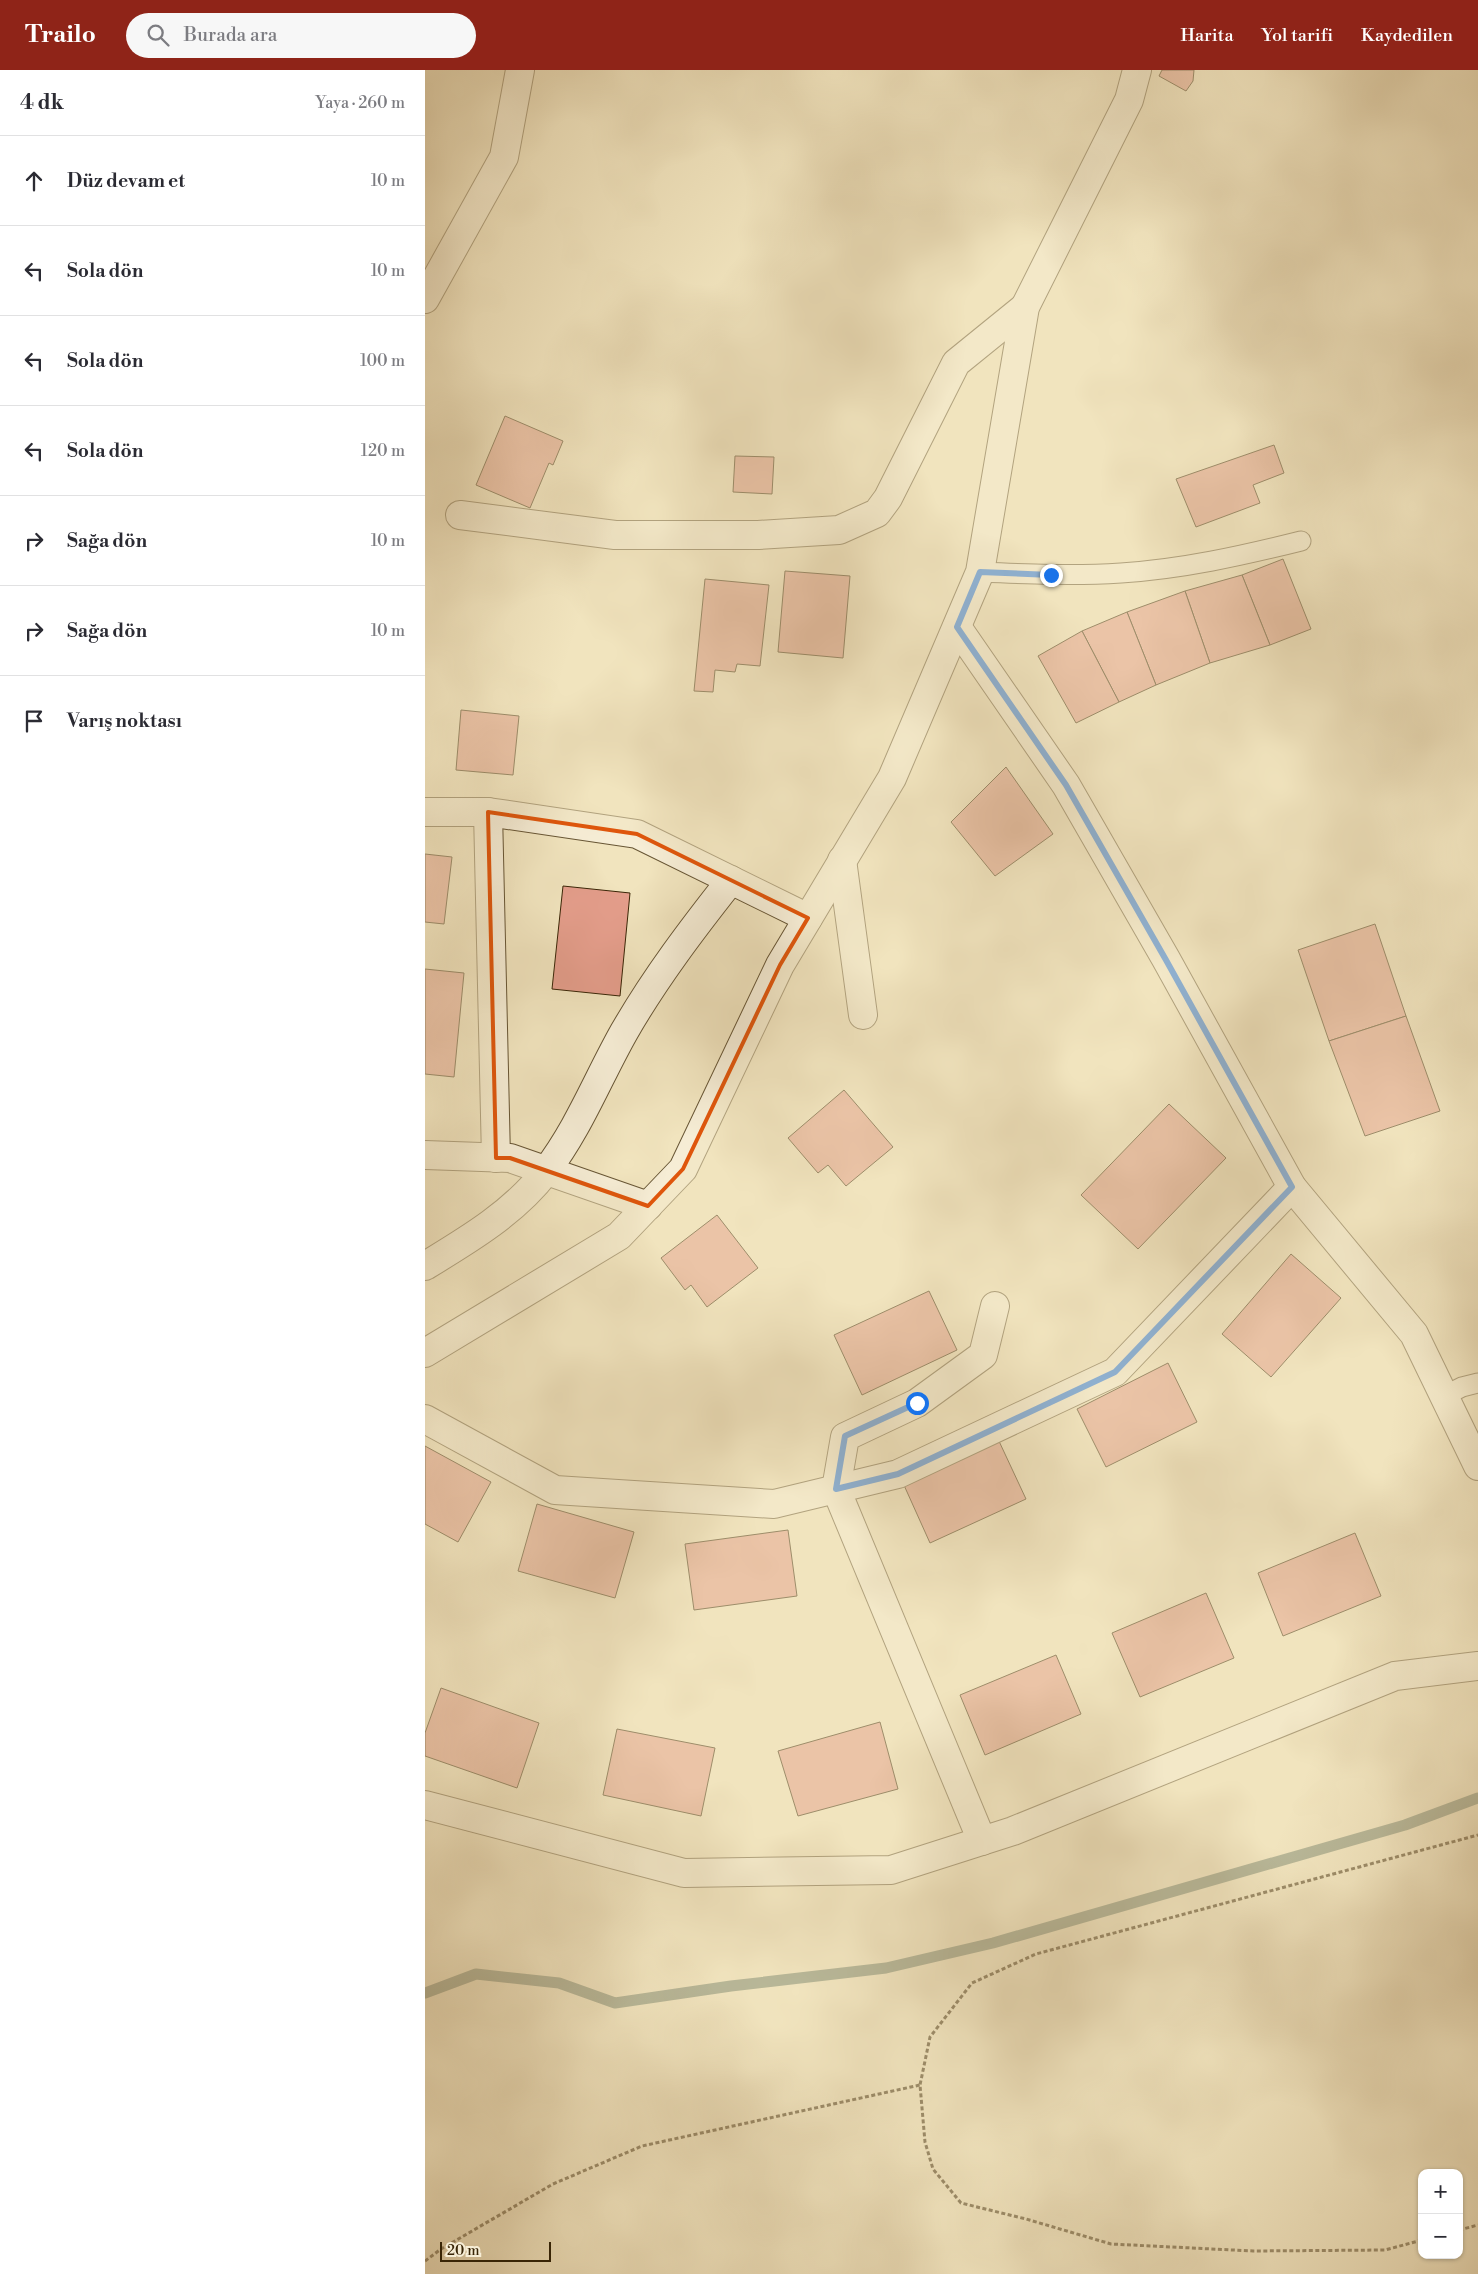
<!DOCTYPE html>
<html lang="tr">
<meta charset="utf-8">
<style>
:root{--surface:#fff;--page:#f7f7f7;--text:#2b2b33;--muted:#7c7c81;--line:#e1e1e2;--accent:#8f2418}
body{margin:0;font-family:"Libre Bodoni",serif;background:var(--page);color:var(--text)}
.controls{position:absolute;right:15px;bottom:15px;display:grid;overflow:hidden;border-radius:10px;box-shadow:0 1px 4px #0004}
.controls button{width:45px;height:45px;display:grid;place-items:center;padding:0;border:0;border-bottom:1px solid var(--line);background:var(--surface);color:var(--text);font:25px sans-serif}
.scale{position:absolute;left:15px;bottom:12px;width:111px;box-sizing:border-box;padding-left:5px;border:2px solid #392506;border-top:0;font-size:14px;line-height:18px;white-space:nowrap;color:#392506;-webkit-text-stroke:4px #f6edd5;paint-order:stroke}
.stop{position:absolute;width:15px;height:15px;margin:-11px;border:4px solid #1a73e8;border-radius:50%;background:#fff}
.stop.end{background:#1a73e8;border-color:#fff;box-shadow:0 1px 5px #0008}
.list{margin:0;padding:0;list-style:none}
h2{display:flex;justify-content:space-between;align-items:center;height:65px;margin:0;padding:0 20px;font-size:21px}
h2 small{font-size:16px;font-weight:400;color:var(--muted)}
.list li{display:grid;grid-template-columns:32px 1fr auto;gap:15px;align-items:center;box-sizing:border-box;height:90px;padding:0 20px;border-top:1px solid var(--line)}
.list b{display:block;font-size:19px;white-space:nowrap}
.list em{font-size:16px;font-style:normal;color:var(--muted)}
.icon{flex:none;width:28px;height:28px;fill:none;stroke:currentColor;stroke-width:2;stroke-linecap:round;stroke-linejoin:round}
.map{position:relative;flex:none;width:1053px;height:2204px;overflow:hidden}
header{display:flex;align-items:center;gap:30px;box-sizing:border-box;height:70px;padding:0 25px;background:var(--accent);color:#fff}
header strong{font-size:24px}
nav{display:flex;gap:28px;margin-inline-start:auto;font-size:18px}
.search{width:350px;height:45px;background:var(--page);display:flex;align-items:center;gap:12px;box-sizing:border-box;padding:0 18px;border-radius:28px;color:var(--muted);font-size:19px}
main{display:flex}
aside{flex:1;background:var(--surface)}
.map>svg:first-child{display:block}
</style>
<header>
<strong>Trailo</strong>
<div class="search"><svg class="icon" aria-label="search" viewBox="0 0 24 24"><circle cx="10" cy="10" r="6"/><path d="M15 15l6 6"/></svg>Burada ara</div>
<nav><a>Harita</a><a>Yol tarifi</a><a>Kaydedilen</a></nav>
</header>
<main>
<aside>
<h2>4 dk<small>Yaya · 260 m</small></h2>
<ul class="list">
<li><svg class="icon" aria-label="ahead" viewBox="0 0 24 24"><path d="M12 20V5M6 11l6-6 6 6"/></svg><div><b>Düz devam et</b></div><em>10 m</em></li>
<li><svg class="icon" aria-label="left" viewBox="0 0 24 24"><path d="M17 20v-9H6M10 6l-5 5 5 5"/></svg><div><b>Sola dön</b></div><em>10 m</em></li>
<li><svg class="icon" aria-label="left" viewBox="0 0 24 24"><path d="M17 20v-9H6M10 6l-5 5 5 5"/></svg><div><b>Sola dön</b></div><em>100 m</em></li>
<li><svg class="icon" aria-label="left" viewBox="0 0 24 24"><path d="M17 20v-9H6M10 6l-5 5 5 5"/></svg><div><b>Sola dön</b></div><em>120 m</em></li>
<li><svg class="icon" aria-label="right" viewBox="0 0 24 24"><path d="M7 20v-9h11M14 6l5 5-5 5"/></svg><div><b>Sağa dön</b></div><em>10 m</em></li>
<li><svg class="icon" aria-label="right" viewBox="0 0 24 24"><path d="M7 20v-9h11M14 6l5 5-5 5"/></svg><div><b>Sağa dön</b></div><em>10 m</em></li>
<li><svg class="icon" aria-label="arrive" viewBox="0 0 24 24"><path d="M6 21V4h12l-3 4 3 4H6"/></svg><div><b>Varış noktası</b></div></li>
</ul>
</aside>
<div class="map">
<svg width="1053" height="2204" viewBox="0 0 1053 2204">
<rect width="100%" height="100%" fill="#f1e4be"/>
<filter id="stains"><feTurbulence type="fractalNoise" baseFrequency=".004" numOctaves="4"/><feColorMatrix values="0 0 0 0 .2 0 0 0 0 .09 0 0 0 0 .02 0 0 0 .5 -.17"/></filter>
<radialGradient id="worn" r=".72"><stop offset=".6" stop-color="#630" stop-opacity="0"/><stop offset="1" stop-color="#630" stop-opacity=".3"/></radialGradient>
<g fill="none" stroke-linecap="round" stroke-linejoin="round">
<path stroke="#74816a" stroke-width="11" d="M 0,1923 L 51,1904 L 134,1913 L 190,1933 L 306,1916 L 461,1898 L 568,1873 L 980,1755 L 1053,1728"/>
</g>
<g fill="#e59e8c" stroke="#392506">
<path d="M 737,0 L 769,0 L 768,11 L 761,21 L 734,6 Z"/>
<path d="M 80,346 L 138,371 L 128,395 L 124,393 L 105,438 L 51,415 Z"/>
<path d="M 849,375 L 859,403 L 828,415 L 835,433 L 771,457 L 751,409 Z"/>
<path d="M 310,386 L 349,387 L 347,424 L 308,422 Z"/>
<path d="M 858,489 L 886,559 L 845,575 L 817,505 Z"/>
<path d="M 360,501 L 425,506 L 418,588 L 353,582 Z"/>
<path d="M 817,505 L 845,575 L 785,593 L 760,521 Z"/>
<path d="M 280,509 L 344,515 L 335,596 L 312,594 L 310,602 L 290,600 L 288,622 L 269,621 Z"/>
<path d="M 760,521 L 785,593 L 731,615 L 702,542 Z"/>
<path d="M 702,542 L 731,615 L 694,632 L 657,561 Z"/>
<path d="M 657,561 L 694,632 L 651,653 L 613,586 Z"/>
<path d="M 36,640 L 94,646 L 88,705 L 31,700 Z"/>
<path d="M 581,697 L 628,764 L 570,806 L 526,752 Z"/>
<path d="M 0,784 L 27,787 L 19,854 L 0,852 Z"/>
<path d="M 138,816 L 205,823 L 195,926 L 127,919 Z"/>
<path d="M 950,854 L 981,946 L 904,971 L 873,880 Z"/>
<path d="M 0,899 L 39,903 L 29,1007 L 0,1004 Z"/>
<path d="M 981,946 L 1015,1041 L 940,1066 L 904,971 Z"/>
<path d="M 419,1020 L 468,1077 L 421,1116 L 403,1095 L 393,1103 L 363,1068 Z"/>
<path d="M 744,1034 L 801,1088 L 713,1179 L 656,1125 Z"/>
<path d="M 292,1145 L 333,1198 L 282,1237 L 266,1215 L 260,1220 L 236,1188 Z"/>
<path d="M 866,1184 L 916,1228 L 846,1307 L 797,1264 Z"/>
<path d="M 504,1221 L 532,1280 L 437,1325 L 409,1265 Z"/>
<path d="M 743,1293 L 772,1352 L 681,1397 L 652,1339 Z"/>
<path d="M 573,1369 L 601,1429 L 505,1473 L 478,1413 Z"/>
<path d="M 0,1376 L 66,1412 L 33,1472 L 0,1454 Z"/>
<path d="M 112,1434 L 209,1462 L 190,1528 L 93,1501 Z"/>
<path d="M 363,1460 L 372,1526 L 269,1540 L 260,1474 Z"/>
<path d="M 930,1463 L 956,1526 L 858,1566 L 833,1503 Z"/>
<path d="M 781,1523 L 809,1588 L 715,1627 L 687,1563 Z"/>
<path d="M 631,1585 L 656,1644 L 560,1685 L 535,1625 Z"/>
<path d="M 16,1618 L 114,1653 L 92,1718 L 0,1686 L 0,1663 Z"/>
<path d="M 455,1652 L 473,1719 L 373,1746 L 353,1681 Z"/>
<path d="M 192,1659 L 290,1678 L 276,1746 L 178,1725 Z"/>
</g>
<g fill="none" stroke-linecap="round" stroke-linejoin="round">
<defs>
<g id="lane">
<path d="M 555,502 C 602,504 649,506 696,503 C 757,499 816,486 876,471"/>
<path d="M 1019,1326 L 1037,1317 L 1053,1313"/>
</g>
<g id="street">
<path d="M 0,229 L 79,87 L 95,0"/>
<path d="M 35,445 L 190,465 L 333,465 L 414,460 L 452,443 L 463,428 L 531,293 L 600,237"/>
<path d="M 532,557 L 641,715 L 741,889 L 867,1117 L 989,1264 L 1053,1396"/>
<path d="M 0,742 L 63,742 L 212,764 L 383,848"/>
<path d="M 63,742 L 71,1088"/>
<path d="M 417,790 L 438,945"/>
<path d="M 0,1085 L 85,1088 L 223,1136"/>
<path d="M 0,1196 C 43,1170 90,1142 121,1101 C 154,1058 173,1008 199,962 C 230,908 268,858 306,810"/>
<path d="M 0,1283 L 194,1166 L 258,1099 L 355,895 L 467,708 L 555,502 L 600,237 L 704,30 L 712,0"/>
<path d="M 0,1349 L 130,1420 L 349,1434 L 473,1404 L 690,1302 L 867,1117"/>
<path d="M 0,1735 L 259,1803 L 466,1800 L 588,1761 L 970,1606 L 1053,1596"/>
<path d="M 557,1771 L 411,1419 L 420,1367 L 492,1333 L 558,1285 L 570,1236"/>
</g>
</defs>
<use href="#lane" stroke="#675534" stroke-width="21"/>
<use href="#street" stroke="#675534" stroke-width="30"/>
<g stroke="#392506" stroke-width="3" stroke-dasharray="4 2.5" stroke-linecap="butt">
<path d="M 1034,2160 L 1053,2155"/>
<path d="M 997,2170 L 960,2180 L 828,2181 L 686,2174 L 601,2149 L 536,2133 L 508,2099 L 500,2072 L 495,2015 L 505,1967 L 547,1913 L 611,1884 L 1053,1765"/>
<path d="M 0,2191 L 16,2179 L 128,2114 L 217,2076 L 495,2015"/>
</g>
<use href="#lane" stroke="#f6edd5" stroke-width="19"/>
<use href="#street" stroke="#f6edd5" stroke-width="28"/>
</g>
<g fill="none" stroke-linecap="round" stroke-linejoin="round">
<path stroke="#1a73e8" stroke-width="6" d="M 492,1333 L 420,1366 L 411,1419 L 473,1404 L 690,1302 L 867,1117 L 741,890 L 641,715 L 532,557 L 555,502 L 626,505"/>
</g>
<path d="M0 0H1053V2204H0ZM 63,742 L 212,764 L 383,848 L 355,895 L 258,1099 L 223,1136 L 85,1088 L 71,1088 Z" fill="#f1e4be" fill-opacity=".55" fill-rule="evenodd"/>
<path fill="none" stroke="#df560c" stroke-width="4" stroke-linejoin="round" d="M 63,742 L 212,764 L 383,848 L 355,895 L 258,1099 L 223,1136 L 85,1088 L 71,1088 Z"/>
<rect width="100%" height="100%" filter="url(#stains)"/>
<rect width="100%" height="100%" fill="url(#worn)"/>
</svg>
<div class="controls">
<button>+</button>
<button>−</button>
</div>
<div class="scale">20 m</div>
<div class="stop" style="left:492px;top:1333px"></div>
<div class="stop end" style="left:626px;top:505px"></div>
</div>
</main>
